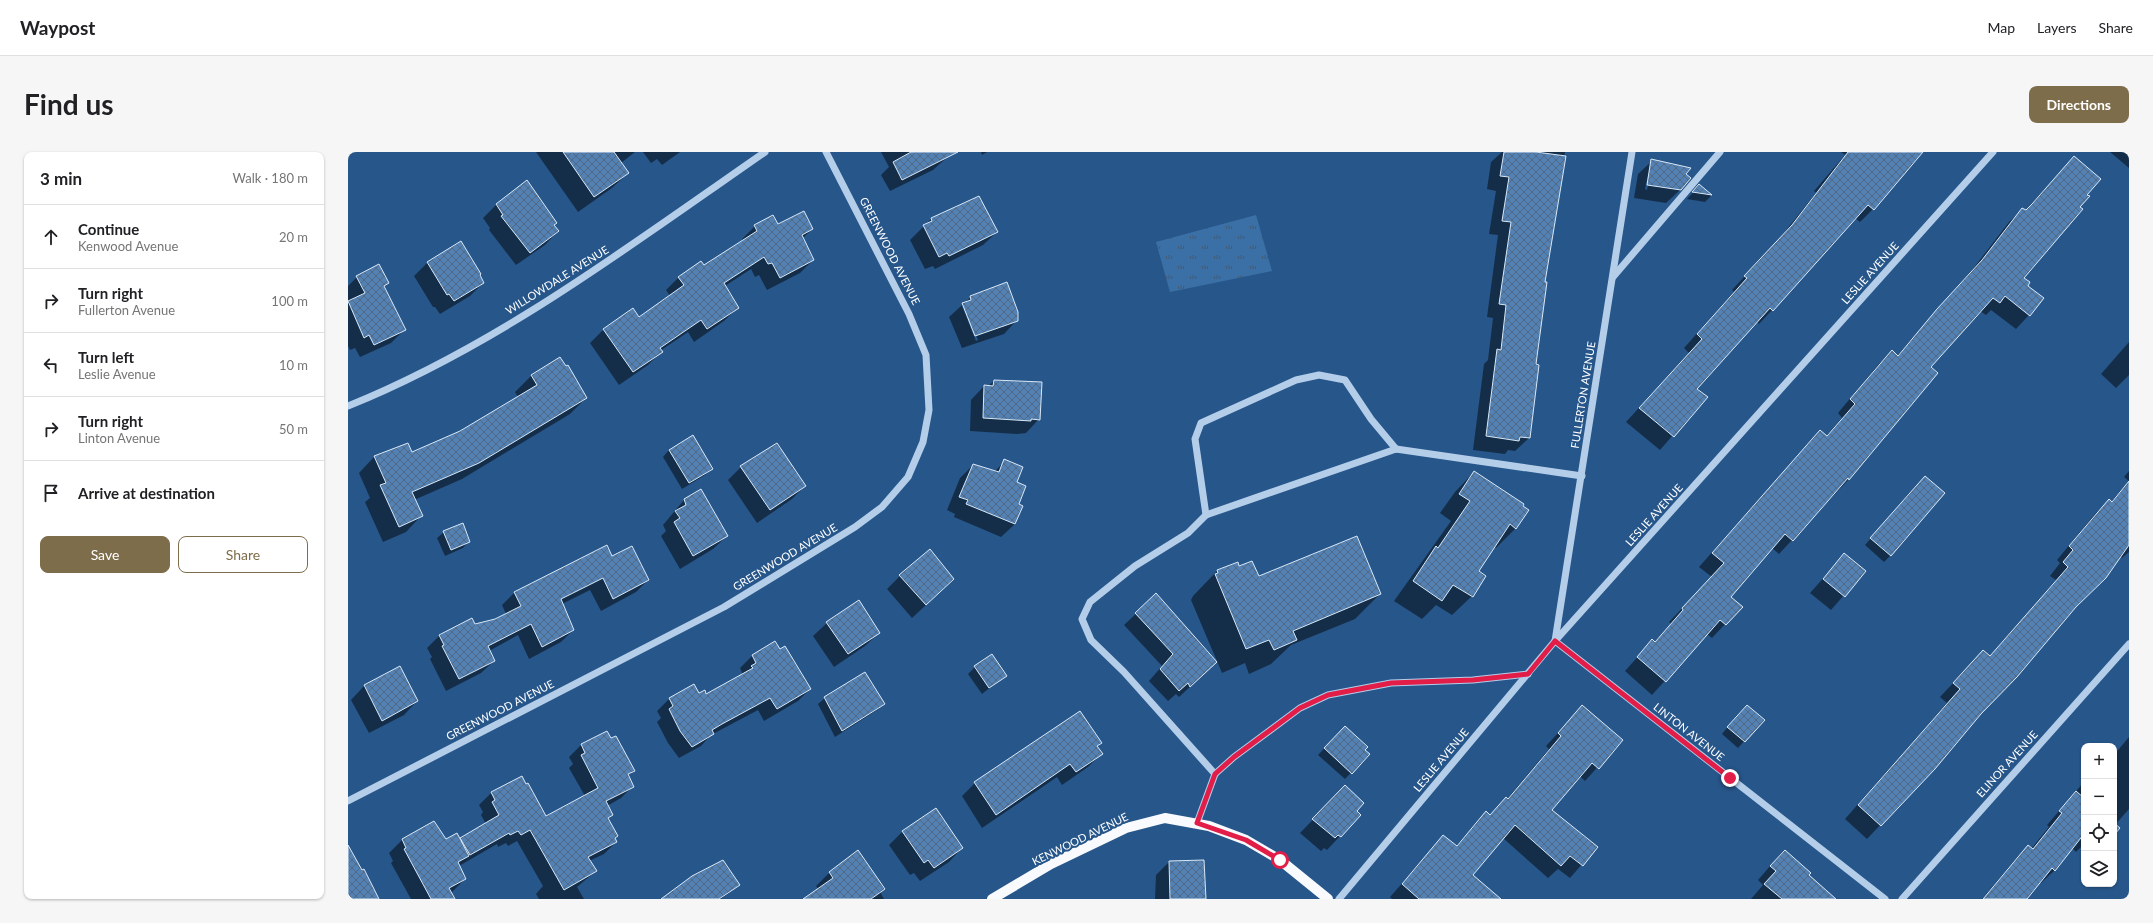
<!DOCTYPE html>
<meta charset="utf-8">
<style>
:root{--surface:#fff;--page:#f6f6f6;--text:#202124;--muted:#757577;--line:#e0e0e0;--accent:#7e6d4b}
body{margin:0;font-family:Lato,sans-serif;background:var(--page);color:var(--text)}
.controls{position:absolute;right:12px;bottom:12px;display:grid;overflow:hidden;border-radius:8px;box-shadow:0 1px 3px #0004}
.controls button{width:36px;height:36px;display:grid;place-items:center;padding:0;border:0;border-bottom:1px solid var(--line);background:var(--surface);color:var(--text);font:20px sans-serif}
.stop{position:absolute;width:12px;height:12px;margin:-9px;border:3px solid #e11d48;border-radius:50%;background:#fff}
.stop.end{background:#e11d48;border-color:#fff;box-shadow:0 1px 4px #0008}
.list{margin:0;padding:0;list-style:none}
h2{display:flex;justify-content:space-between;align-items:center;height:52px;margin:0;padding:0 16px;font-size:17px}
h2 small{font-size:13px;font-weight:400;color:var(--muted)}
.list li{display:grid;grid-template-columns:26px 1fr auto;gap:12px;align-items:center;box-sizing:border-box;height:64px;padding:0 16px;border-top:1px solid var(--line)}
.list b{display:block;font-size:15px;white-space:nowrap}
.list p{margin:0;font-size:13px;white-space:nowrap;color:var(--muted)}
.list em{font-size:13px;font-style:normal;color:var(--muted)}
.actions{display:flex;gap:8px;padding:12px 16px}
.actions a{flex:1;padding:9px 0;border:1px solid var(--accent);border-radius:8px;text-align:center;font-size:14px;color:var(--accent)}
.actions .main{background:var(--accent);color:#fff}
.icon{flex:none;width:22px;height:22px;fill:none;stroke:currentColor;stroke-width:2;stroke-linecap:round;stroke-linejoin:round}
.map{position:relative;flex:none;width:1781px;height:747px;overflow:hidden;border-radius:8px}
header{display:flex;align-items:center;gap:24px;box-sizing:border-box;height:56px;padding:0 20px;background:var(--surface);border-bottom:1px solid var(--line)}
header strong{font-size:19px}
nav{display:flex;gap:22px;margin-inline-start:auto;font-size:14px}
.intro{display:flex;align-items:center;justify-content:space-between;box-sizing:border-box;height:96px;padding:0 24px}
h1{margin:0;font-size:28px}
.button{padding:10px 18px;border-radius:8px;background:var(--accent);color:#fff;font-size:14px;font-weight:700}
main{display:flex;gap:24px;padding:0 24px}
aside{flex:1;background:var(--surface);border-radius:8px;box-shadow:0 1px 3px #0004}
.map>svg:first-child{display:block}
</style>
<header>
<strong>Waypost</strong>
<nav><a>Map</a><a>Layers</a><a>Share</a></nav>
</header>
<div class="intro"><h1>Find us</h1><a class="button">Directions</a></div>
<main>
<aside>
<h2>3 min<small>Walk · 180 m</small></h2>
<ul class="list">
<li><svg class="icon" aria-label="ahead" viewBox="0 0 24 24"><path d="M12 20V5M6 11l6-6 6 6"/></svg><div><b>Continue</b><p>Kenwood Avenue</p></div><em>20 m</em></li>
<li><svg class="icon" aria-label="right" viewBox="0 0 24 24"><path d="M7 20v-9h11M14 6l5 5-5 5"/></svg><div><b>Turn right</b><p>Fullerton Avenue</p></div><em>100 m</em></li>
<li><svg class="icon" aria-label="left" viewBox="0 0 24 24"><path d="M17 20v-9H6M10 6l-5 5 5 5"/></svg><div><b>Turn left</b><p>Leslie Avenue</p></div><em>10 m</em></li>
<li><svg class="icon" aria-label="right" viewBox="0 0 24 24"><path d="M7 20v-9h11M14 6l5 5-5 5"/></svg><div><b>Turn right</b><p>Linton Avenue</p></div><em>50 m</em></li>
<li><svg class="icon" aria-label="arrive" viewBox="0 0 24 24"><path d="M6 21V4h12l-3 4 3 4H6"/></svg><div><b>Arrive at destination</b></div></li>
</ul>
<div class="actions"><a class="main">Save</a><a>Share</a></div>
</aside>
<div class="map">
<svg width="1781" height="747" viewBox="0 0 1781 747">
<defs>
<pattern id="grass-tufts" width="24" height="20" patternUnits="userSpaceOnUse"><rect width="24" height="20" fill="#3b70a7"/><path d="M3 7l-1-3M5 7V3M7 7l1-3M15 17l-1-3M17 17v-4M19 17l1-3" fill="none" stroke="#455a70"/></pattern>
<pattern id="building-cross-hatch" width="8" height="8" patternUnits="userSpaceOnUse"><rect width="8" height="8" fill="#5381b3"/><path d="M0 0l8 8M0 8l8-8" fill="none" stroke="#506985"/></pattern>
</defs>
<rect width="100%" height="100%" fill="#27568a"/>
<path fill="url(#grass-tufts)" d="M 908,63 L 924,119 L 822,140 L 808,90 Z"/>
<g fill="#0007" fill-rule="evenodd">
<path d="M 188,0 L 287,0 L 273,11 L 280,21 L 264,36 L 230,60 Z"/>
<path d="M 295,0 L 332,0 L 314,13 L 309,7 L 303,11 Z"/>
<path d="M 533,0 L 605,0 L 585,18 L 542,39 L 533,23 L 541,15 Z"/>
<path d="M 633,0 L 639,0 L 634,3 Z"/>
<path d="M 1154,0 L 1217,0 L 1196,131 L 1181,286 L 1167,299 L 1160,298 L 1157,302 L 1125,298 L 1136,212 L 1140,208 L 1145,166 L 1139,165 L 1150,83 L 1141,82 L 1148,39 L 1139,37 L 1143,10 Z"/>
<path d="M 1493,0 L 1561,0 L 1525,57 L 1512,70 L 1507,66 L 1424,158 L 1411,172 L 1408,169 L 1347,237 L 1358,245 L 1312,298 L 1278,270 L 1341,201 L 1336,196 L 1386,140 L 1384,138 L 1431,87 L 1468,41 L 1466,39 L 1497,3 Z"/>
<path d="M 1762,0 L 1781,0 L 1781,16 Z"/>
<path d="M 1726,5 L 1738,43 L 1675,126 L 1678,134 L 1694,146 L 1681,163 L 1668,177 L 1643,158 L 1638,163 L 1632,159 L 1581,215 L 1501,327 L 1431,402 L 1424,396 L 1382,445 L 1393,455 L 1364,486 L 1359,482 L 1304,543 L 1277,519 L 1304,489 L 1306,490 L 1323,472 L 1321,470 L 1364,425 L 1351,415 L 1459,293 L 1472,279 L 1478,284 L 1494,266 L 1490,261 L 1530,213 L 1544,200 L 1549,204 L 1621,122 L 1661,70 L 1675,57 L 1677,59 Z"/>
<path d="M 1304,9 L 1336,22 L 1332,38 L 1318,51 L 1286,46 L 1290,22 ZM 1300,23 L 1302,23 L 1299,38 L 1297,37 Z"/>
<path d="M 179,29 L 208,71 L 206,73 L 210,79 L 197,93 L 168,113 L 141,78 L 142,76 L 135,66 L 148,53 Z"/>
<path d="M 1351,34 L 1363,44 L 1357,50 L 1339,47 Z"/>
<path d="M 617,50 L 649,80 L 635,93 L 587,117 L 585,114 L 577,117 L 562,88 L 583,67 Z"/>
<path d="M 407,74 L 429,74 L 464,77 L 455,86 L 465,108 L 452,121 L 419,138 L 411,123 L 407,125 L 403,117 L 377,134 L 389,156 L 376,169 L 346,190 L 340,180 L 312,199 L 313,200 L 300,213 L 271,233 L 242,191 L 255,178 L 285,157 L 291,166 L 322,144 L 318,138 L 331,125 L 356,115 L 395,89 L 394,87 Z"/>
<path d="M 80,110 L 131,124 L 135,131 L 122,144 L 92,162 L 87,155 L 85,155 L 66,124 Z"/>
<path d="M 9,125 L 40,131 L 35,135 L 56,178 L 43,191 L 12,205 L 7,196 L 2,198 L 0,194 L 0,134 Z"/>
<path d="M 623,145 L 669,168 L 656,182 L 614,196 L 601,165 ZM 614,154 L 617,154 L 630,188 L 628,189 Z"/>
<path d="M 1781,190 L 1781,223 L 1768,236 L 1753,222 Z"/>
<path d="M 212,206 L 238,246 L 222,262 L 114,327 L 66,348 L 73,364 L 58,380 L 35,390 L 17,350 L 22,346 L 11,321 L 26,305 L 64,301 L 112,279 L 170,245 L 167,240 L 183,224 Z"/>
<path d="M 646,229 L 691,267 L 678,281 L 669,282 L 622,279 L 623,248 L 636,234 L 640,234 Z"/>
<path d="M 344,285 L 363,317 L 357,323 L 334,337 L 315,305 L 321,298 Z"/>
<path d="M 657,309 L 670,352 L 674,354 L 667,372 L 653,385 L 606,365 L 607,362 L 599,358 L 612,326 L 625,313 L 646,320 Z"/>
<path d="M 393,315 L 457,334 L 444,347 L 409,371 L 380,328 Z"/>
<path d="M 1781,319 L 1781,400 L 1774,406 L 1772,404 L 1586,616 L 1519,687 L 1497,667 L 1599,551 L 1592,545 L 1622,513 L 1641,505 L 1708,428 L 1702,424 L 1712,411 L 1709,408 L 1747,362 L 1761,348 L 1763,350 L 1781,329 L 1776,325 Z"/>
<path d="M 1126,320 L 1168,376 L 1148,396 L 1146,394 L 1129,419 L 1124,444 L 1104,463 L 1088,453 L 1074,467 L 1046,449 L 1103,369 L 1092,361 L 1107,340 Z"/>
<path d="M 1570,332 L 1543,403 L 1536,410 L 1517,393 Z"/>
<path d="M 353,338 L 379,384 L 365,397 L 332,417 L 313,384 L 318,379 L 315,373 L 336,348 Z"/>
<path d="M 96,380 L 121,389 L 115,396 L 97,404 L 89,386 Z"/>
<path d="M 258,394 L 264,405 L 300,428 L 288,440 L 253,459 L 242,438 L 214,452 L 225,478 L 213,490 L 181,507 L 170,483 L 141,499 L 146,509 L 133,521 L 98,539 L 82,507 L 84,505 L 79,496 L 91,484 L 147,468 L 158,462 L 154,453 L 166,441 Z"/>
<path d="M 1496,403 L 1517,419 L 1483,458 L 1462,441 Z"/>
<path d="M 889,411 L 890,415 L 910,426 L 1032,442 L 1007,467 L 943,493 L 923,512 L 901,522 L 897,511 L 874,521 L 843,448 L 845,444 L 869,419 Z"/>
<path d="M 552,424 L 592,440 L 564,466 L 539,437 Z"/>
<path d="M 808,443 L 857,521 L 831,545 L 828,542 L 820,549 L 801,529 L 814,514 L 776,473 Z"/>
<path d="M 479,471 L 531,481 L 517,494 L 486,515 L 465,484 Z"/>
<path d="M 432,498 L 462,537 L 450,549 L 416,569 L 410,558 L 363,583 L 353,594 L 331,606 L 320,591 L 309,570 L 313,566 L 309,559 L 322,546 L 358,543 L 395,523 L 392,516 L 404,504 Z"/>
<path d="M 627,515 L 657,524 L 634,542 L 620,522 Z"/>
<path d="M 51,516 L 69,549 L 56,563 L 21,581 L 3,548 L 16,534 Z"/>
<path d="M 477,546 L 536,552 L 529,558 L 487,585 L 470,552 Z"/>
<path d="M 1234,555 L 1274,588 L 1237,629 L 1232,624 L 1203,659 L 1249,695 L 1222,726 L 1210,717 L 1200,726 L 1155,686 L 1123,723 L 1151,747 L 1044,747 L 1042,745 L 1096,684 L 1108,694 L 1138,660 L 1142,663 L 1159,647 L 1201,597 L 1198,594 Z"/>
<path d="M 1392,560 L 1415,568 L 1390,596 L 1374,582 Z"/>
<path d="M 258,580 L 285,618 L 279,624 L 285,634 L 273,646 L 259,654 L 264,663 L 260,667 L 269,684 L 266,687 L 268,690 L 256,702 L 241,709 L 248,719 L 229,735 L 236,747 L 191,747 L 188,742 L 195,734 L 169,689 L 160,694 L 158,691 L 150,695 L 149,692 L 111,714 L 117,727 L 103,741 L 102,747 L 63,747 L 43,711 L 45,709 L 41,701 L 54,688 L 86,670 L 98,688 L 111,688 L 138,672 L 133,663 L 135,660 L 131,653 L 143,641 L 197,665 L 237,644 L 221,616 L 225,612 L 221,605 L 233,593 Z"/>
<path d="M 990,582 L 1021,602 L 997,627 L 970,603 Z"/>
<path d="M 1781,585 L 1781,657 L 1766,674 L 1766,603 Z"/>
<path d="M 753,590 L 749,595 L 753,602 L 740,615 L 714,633 L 709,625 L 634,676 L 614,644 L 627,631 Z"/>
<path d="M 1736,630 L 1736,692 L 1728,700 L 1724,696 L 1707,718 L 1693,731 L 1692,730 L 1678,747 L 1634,747 L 1667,708 L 1680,695 L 1683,697 L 1701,675 L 1699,673 Z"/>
<path d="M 984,648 L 1007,659 L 992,684 L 979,698 L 976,696 L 973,699 L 952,681 Z"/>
<path d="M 588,658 L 614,696 L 601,710 L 572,729 L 566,721 L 562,723 L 541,693 L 554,680 Z"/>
<path d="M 510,700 L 536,747 L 461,747 L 471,738 L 468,734 L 481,721 Z"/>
<path d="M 821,710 L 857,747 L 807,747 L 808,723 Z"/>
<path d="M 1423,713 L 1472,747 L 1403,747 L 1415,733 L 1410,728 Z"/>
<path d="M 391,733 L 373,747 L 316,747 Z"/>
</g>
<g fill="url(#building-cross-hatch)" stroke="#d8e8f7">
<path d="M 215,0 L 266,0 L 281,21 L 246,45 Z"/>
<path d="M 563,0 L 610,0 L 554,28 L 545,10 Z"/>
<path d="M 1156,0 L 1188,0 L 1218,4 L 1197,130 L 1199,130 L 1188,212 L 1191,213 L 1182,286 L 1172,285 L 1171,289 L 1138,284 L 1149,197 L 1153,198 L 1158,153 L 1151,152 L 1163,70 L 1154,69 L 1161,25 L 1152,24 Z"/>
<path d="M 1500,0 L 1575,0 L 1526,58 L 1520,53 L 1425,159 L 1422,156 L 1349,237 L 1360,245 L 1326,285 L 1291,256 L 1354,187 L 1349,182 L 1399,126 L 1396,124 L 1444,73 Z"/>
<path d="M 1726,4 L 1753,27 L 1739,43 L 1742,44 L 1732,55 L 1735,57 L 1676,126 L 1682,130 L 1680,134 L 1696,146 L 1682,164 L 1657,144 L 1652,151 L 1645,146 L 1583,215 L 1590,221 L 1501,328 L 1500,326 L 1445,389 L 1437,382 L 1383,445 L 1395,455 L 1378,473 L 1372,468 L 1318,530 L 1289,505 L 1304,487 L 1307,490 L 1335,458 L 1334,456 L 1376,411 L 1364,401 L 1472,278 L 1479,284 L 1507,252 L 1502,247 L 1544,198 L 1550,204 L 1589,157 L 1634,108 L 1674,56 L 1678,58 L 1684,52 Z"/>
<path d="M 1303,7 L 1343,16 L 1338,22 L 1343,26 L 1333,38 L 1299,33 Z"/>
<path d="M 179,28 L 209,71 L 206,73 L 211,79 L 182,101 L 153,64 L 155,63 L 148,52 Z"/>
<path d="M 1351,32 L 1364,43 L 1344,40 Z"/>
<path d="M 631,44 L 650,80 L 601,104 L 599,101 L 591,105 L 575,73 L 584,69 L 583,66 Z"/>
<path d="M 456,59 L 465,77 L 454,83 L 466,108 L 432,126 L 424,111 L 420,112 L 416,105 L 376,131 L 391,156 L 359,177 L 353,168 L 312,196 L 315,200 L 285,220 L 255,177 L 285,156 L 291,165 L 336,133 L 330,125 L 353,109 L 356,113 L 409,79 L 406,73 L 425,63 L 430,72 Z"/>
<path d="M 113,89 L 133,122 L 132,123 L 136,131 L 106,149 L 101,142 L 99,143 L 79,110 Z"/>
<path d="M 31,112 L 41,131 L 36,134 L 58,178 L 26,193 L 21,183 L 16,186 L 0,149 L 17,141 L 8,124 Z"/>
<path d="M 659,130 L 670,160 L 670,169 L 627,184 L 614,151 L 623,148 L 622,144 Z"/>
<path d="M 212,205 L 218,214 L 220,213 L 239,246 L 131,311 L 64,340 L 75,364 L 51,375 L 32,333 L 38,331 L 26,304 L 60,291 L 64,300 L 112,279 L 189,233 L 183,223 Z"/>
<path d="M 646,228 L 694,230 L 692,268 L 683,267 L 683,269 L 635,266 L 636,233 L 645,234 Z"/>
<path d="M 345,283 L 365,317 L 341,331 L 321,298 Z"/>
<path d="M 429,291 L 458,334 L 422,358 L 392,314 Z"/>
<path d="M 656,307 L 675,315 L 669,330 L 678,334 L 671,352 L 675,354 L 667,372 L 618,352 L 620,348 L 611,345 L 625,312 L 651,320 Z"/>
<path d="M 1126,319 L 1176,352 L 1175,354 L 1181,358 L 1168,377 L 1162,372 L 1131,419 L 1138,424 L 1125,445 L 1105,433 L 1094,449 L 1065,429 L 1088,394 L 1090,396 L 1122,349 L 1111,342 Z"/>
<path d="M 1577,324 L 1597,341 L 1543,404 L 1522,386 Z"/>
<path d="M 1781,329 L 1781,393 L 1758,426 L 1728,455 L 1669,525 L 1633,562 L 1587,617 L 1533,674 L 1510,653 L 1612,537 L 1605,531 L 1635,498 L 1642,504 L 1720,415 L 1715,410 L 1725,398 L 1721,394 L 1761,347 L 1764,350 Z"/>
<path d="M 353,337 L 380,384 L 345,404 L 326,370 L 332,366 L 327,359 L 338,353 L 336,347 Z"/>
<path d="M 115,371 L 122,390 L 103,398 L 95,379 Z"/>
<path d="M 1009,384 L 1033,442 L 945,479 L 949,488 L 926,498 L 921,488 L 898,497 L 867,422 L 870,421 L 869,418 L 890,410 L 891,414 L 904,409 L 911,424 Z"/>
<path d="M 259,393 L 264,404 L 284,394 L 301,428 L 265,447 L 255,426 L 213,447 L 226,478 L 194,495 L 183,472 L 140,494 L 147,509 L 111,527 L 94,494 L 96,493 L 91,483 L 124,466 L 127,472 L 147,467 L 173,454 L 166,440 Z"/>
<path d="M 582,397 L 606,427 L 578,453 L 551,423 Z"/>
<path d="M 1496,401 L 1518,419 L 1497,445 L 1475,427 Z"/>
<path d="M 808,441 L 869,510 L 842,535 L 840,531 L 831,539 L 812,517 L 825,502 L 787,461 Z"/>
<path d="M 511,448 L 532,481 L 500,502 L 478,470 Z"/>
<path d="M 427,489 L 432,497 L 437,494 L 463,537 L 429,557 L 422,546 L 374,572 L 364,578 L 366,582 L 344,595 L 332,579 L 321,557 L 325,554 L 321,546 L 346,532 L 351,541 L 357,538 L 358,542 L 405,516 L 403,514 L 408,511 L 404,503 Z"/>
<path d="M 644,502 L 659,524 L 641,536 L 626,514 Z"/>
<path d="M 52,514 L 70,549 L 34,569 L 16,533 Z"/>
<path d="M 517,520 L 537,552 L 494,579 L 476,545 Z"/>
<path d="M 1234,553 L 1275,588 L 1251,617 L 1244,611 L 1204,658 L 1250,695 L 1235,714 L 1222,704 L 1213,714 L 1167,673 L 1125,723 L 1153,747 L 1071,747 L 1054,732 L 1095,683 L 1109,694 L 1138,659 L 1142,663 L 1158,645 L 1160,647 L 1213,584 L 1210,581 Z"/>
<path d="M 1399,553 L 1417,568 L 1397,590 L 1379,575 Z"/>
<path d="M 732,559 L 754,591 L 749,594 L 755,602 L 728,620 L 722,612 L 648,663 L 626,630 Z"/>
<path d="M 997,574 L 1020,595 L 1017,598 L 1022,602 L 1004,622 L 976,596 Z"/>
<path d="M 259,579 L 263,586 L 268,584 L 287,619 L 280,622 L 286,635 L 258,649 L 265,663 L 260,666 L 270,684 L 267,686 L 269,690 L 240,705 L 249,719 L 216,738 L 182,678 L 173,683 L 170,679 L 162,683 L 161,681 L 122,703 L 112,686 L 151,663 L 144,650 L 147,648 L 143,640 L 174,624 L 178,632 L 180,631 L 198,664 L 250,636 L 233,603 L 237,601 L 233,592 Z"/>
<path d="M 997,633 L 1016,651 L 1009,659 L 1013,663 L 993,685 L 990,683 L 987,686 L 964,667 Z"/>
<path d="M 1728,639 L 1736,646 L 1736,682 L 1707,719 L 1704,716 L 1679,747 L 1635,747 L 1680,693 L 1685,697 L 1714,661 L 1711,659 Z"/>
<path d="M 588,656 L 615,696 L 586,716 L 580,708 L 576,711 L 554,679 Z"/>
<path d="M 86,669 L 98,687 L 109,681 L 121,704 L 110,710 L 118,727 L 101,736 L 107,747 L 83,747 L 56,697 L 58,696 L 54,687 Z"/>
<path d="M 1766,671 L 1772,676 L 1766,683 Z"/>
<path d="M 0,693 L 14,718 L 16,717 L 31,747 L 0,747 Z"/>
<path d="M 510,698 L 537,737 L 523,747 L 455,747 L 485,726 L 481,720 Z"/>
<path d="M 1437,698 L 1463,721 L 1461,723 L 1488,747 L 1434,747 L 1416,732 L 1428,719 L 1422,714 Z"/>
<path d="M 375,708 L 392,733 L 371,747 L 313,747 L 344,724 Z"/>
<path d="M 856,708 L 858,747 L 822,747 L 821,709 Z"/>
</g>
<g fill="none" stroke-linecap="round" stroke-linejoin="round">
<g stroke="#b4ceea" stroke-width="7">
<path d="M 1265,125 L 1372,0"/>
<path d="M 0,254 C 151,193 284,92 417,0"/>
<path d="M 858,363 L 847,287 L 853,271 L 948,228 L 971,223 L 997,228 L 1023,267 L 1048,297"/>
<path d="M 1207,489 L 1284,0"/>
<path d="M 1207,489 L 1537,747"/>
<path d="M 867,622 L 776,520 L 743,488 L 734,467 L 742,450 L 787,414 L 840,381 L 858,363 L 1048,297 L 1234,324"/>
<path d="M 0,649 L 376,455 L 507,375 L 534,355 L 560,325 L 575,290 L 581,258 L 578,203 L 561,162 L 478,0"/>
<path d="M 849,671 L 867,622 L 886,605 L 952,556 L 980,543 L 1043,531 L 1125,528 L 1180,522"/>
<path d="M 991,747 L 1207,489 L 1645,0"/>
<path d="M 1554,747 L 1781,492"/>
</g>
<path stroke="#f8fafe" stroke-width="10" d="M 644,747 L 703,712 L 778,676 L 817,666 L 861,674 L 898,688 L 932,708 L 980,747"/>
</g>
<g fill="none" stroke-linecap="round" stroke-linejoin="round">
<path stroke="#e11d48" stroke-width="5" d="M 932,708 L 898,688 L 849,671 L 867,622 L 886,605 L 952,556 L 980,543 L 1043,531 L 1125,528 L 1180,522 L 1207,489 L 1382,626"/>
</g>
<g text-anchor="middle" stroke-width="4" stroke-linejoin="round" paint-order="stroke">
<g font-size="11" fill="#fff" stroke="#27568a">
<text transform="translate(542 99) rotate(63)" y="4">GREENWOOD AVENUE</text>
<text transform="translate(1522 121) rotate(-48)" y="4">LESLIE AVENUE</text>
<text transform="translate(209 128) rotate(-32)" y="4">WILLOWDALE AVENUE</text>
<text transform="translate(1235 243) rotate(-81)" y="4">FULLERTON AVENUE</text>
<text transform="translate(1306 363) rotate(-48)" y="4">LESLIE AVENUE</text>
<text transform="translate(437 405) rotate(-31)" y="4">GREENWOOD AVENUE</text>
<text transform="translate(152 558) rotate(-27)" y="4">GREENWOOD AVENUE</text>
<text transform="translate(1341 580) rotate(38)" y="4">LINTON AVENUE</text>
<text transform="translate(1093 608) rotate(-50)" y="4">LESLIE AVENUE</text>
<text transform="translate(1659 612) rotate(-48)" y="4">ELINOR AVENUE</text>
<text transform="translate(732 687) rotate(-26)" y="4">KENWOOD AVENUE</text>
</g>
</g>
</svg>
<div class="controls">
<button>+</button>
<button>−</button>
<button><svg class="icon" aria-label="locate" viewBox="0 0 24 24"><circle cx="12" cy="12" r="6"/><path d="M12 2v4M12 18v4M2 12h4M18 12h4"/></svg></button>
<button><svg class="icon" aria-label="layers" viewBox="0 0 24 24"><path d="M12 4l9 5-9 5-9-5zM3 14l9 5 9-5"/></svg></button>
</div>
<div class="stop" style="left:932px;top:708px"></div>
<div class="stop end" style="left:1382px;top:626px"></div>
</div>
</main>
